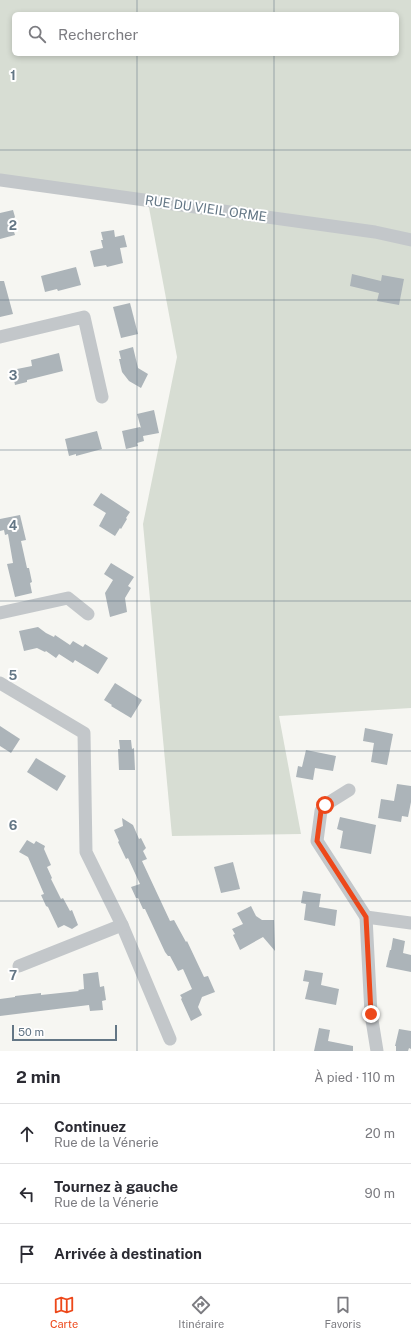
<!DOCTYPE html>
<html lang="fr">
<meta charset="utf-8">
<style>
:root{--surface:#fff;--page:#f2f2f3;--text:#2b2b33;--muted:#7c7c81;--line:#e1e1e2;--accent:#ed481a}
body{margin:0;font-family:"Public Sans",sans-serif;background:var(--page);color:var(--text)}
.scale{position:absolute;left:12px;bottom:10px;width:105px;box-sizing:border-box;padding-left:4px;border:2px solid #637685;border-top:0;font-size:11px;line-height:14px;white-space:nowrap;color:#637685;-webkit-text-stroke:3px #fff;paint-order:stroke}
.stop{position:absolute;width:12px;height:12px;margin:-9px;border:3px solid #ed481a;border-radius:50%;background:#fff}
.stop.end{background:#ed481a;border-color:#fff;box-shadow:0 1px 4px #0008}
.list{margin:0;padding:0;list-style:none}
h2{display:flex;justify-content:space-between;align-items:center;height:52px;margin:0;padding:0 16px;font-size:17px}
h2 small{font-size:13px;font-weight:400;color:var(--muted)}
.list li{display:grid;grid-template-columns:26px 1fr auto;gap:12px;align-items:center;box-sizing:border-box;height:60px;padding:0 16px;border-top:1px solid var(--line)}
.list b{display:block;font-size:15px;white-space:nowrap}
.list p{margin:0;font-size:13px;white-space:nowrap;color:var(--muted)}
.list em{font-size:13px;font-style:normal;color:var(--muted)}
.icon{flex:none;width:22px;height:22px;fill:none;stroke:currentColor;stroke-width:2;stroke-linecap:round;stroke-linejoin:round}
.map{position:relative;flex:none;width:411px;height:1051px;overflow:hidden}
.search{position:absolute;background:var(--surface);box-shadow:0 2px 6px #0003;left:12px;right:12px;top:12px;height:44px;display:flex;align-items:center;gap:10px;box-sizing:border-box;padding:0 14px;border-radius:6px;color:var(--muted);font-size:15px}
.sheet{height:232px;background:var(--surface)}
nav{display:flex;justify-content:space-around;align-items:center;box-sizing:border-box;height:56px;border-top:1px solid var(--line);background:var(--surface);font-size:11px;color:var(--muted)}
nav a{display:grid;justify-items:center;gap:2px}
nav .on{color:var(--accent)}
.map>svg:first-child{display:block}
</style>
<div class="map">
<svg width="411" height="1051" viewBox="0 0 411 1051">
<rect width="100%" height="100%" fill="#f6f6f2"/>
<path fill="#d7ddd3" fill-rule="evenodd" d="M 0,0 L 411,0 L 411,708 L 279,716 L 301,834 L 172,836 L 143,524 L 177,357 L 147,197 L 0,178 ZM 14,14 L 397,14 L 397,54 L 14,54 Z"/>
<g fill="#acb4b9">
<path d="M 13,210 L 15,217 L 11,222 L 15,235 L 0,239 L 0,213 Z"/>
<path d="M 114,230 L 115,237 L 124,235 L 127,247 L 120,248 L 123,263 L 107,267 L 106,265 L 94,267 L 90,251 L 103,248 L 101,240 L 103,240 L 101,232 Z"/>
<path d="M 76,267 L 81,285 L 58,291 L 57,289 L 45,292 L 41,276 Z"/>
<path d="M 352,274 L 381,281 L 382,275 L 404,279 L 399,305 L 377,301 L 379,293 L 350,286 Z"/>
<path d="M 0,281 L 4,281 L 13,314 L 0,317 Z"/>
<path d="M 130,303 L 138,334 L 121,338 L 113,307 Z"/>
<path d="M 133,347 L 138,368 L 148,374 L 141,388 L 129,381 L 122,372 L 119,359 L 121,359 L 119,351 Z"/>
<path d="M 59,353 L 63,371 L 27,380 L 27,382 L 15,385 L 12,370 L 32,366 L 31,360 Z"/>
<path d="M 154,410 L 159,433 L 143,436 L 144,441 L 137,443 L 138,446 L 126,449 L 122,431 L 140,427 L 141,428 L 137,414 Z"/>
<path d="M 97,431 L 102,449 L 76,456 L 76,454 L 69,456 L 65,439 Z"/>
<path d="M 101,493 L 130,512 L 126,518 L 127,519 L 121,529 L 120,528 L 115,536 L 99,526 L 106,513 L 93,505 Z"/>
<path d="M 20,515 L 26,540 L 21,541 L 27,568 L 29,568 L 32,582 L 30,583 L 32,593 L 15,597 L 7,564 L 13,563 L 8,534 L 5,535 L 4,530 L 0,531 L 0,519 Z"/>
<path d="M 111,563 L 134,577 L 128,586 L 131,588 L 125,598 L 127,612 L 110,617 L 105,593 L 113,580 L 104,574 Z"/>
<path d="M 38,627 L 46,633 L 54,637 L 55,635 L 70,645 L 73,641 L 83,647 L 85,644 L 108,658 L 98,674 L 75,660 L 73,663 L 59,654 L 56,658 L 46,651 L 45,652 L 37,648 L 24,651 L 19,631 Z"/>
<path d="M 115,683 L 142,700 L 131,718 L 111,706 L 112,705 L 104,700 Z"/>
<path d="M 0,726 L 20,739 L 11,753 L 0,746 Z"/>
<path d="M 365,728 L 393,734 L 387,765 L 371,762 L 374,743 L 363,741 Z"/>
<path d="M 119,740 L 131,740 L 132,749 L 134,748 L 135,770 L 119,770 L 118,749 L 120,749 Z"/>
<path d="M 306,750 L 336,756 L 333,771 L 315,768 L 313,780 L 296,777 L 298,766 L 302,767 Z"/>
<path d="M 36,758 L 66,776 L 57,791 L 27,772 Z"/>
<path d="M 397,784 L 411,786 L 411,802 L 408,817 L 402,816 L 401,822 L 378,818 L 381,799 L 394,801 Z"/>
<path d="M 340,817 L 376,825 L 371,854 L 340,848 L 343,831 L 337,829 Z"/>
<path d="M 122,818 L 133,825 L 139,839 L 141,838 L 146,848 L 143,851 L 147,859 L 142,861 L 170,921 L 174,920 L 186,942 L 187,941 L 204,977 L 208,976 L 215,992 L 202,997 L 198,1007 L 202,1015 L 191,1021 L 181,999 L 182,998 L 180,995 L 192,989 L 183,969 L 178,971 L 170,956 L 168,956 L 165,952 L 145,909 L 143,909 L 138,898 L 136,898 L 131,887 L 140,884 L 128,858 L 126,859 L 118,842 L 119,841 L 114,830 L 123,826 Z"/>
<path d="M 27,840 L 34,844 L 36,841 L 45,846 L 44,849 L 51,865 L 47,867 L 52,878 L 51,879 L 61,899 L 63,898 L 70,911 L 72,910 L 78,925 L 72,929 L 64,925 L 58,928 L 48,907 L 46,906 L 41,895 L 44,894 L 28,857 L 19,852 Z"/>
<path d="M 233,862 L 240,889 L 221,893 L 214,867 Z"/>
<path d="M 303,891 L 321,894 L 319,907 L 337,910 L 335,926 L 304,920 L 306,904 L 301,903 Z"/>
<path d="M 251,906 L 256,916 L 262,920 L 274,920 L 275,951 L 263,937 L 240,950 L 233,935 L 235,934 L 232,929 L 243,924 L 237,913 Z"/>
<path d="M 393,938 L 405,941 L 403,953 L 411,955 L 411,972 L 386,967 L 390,950 L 391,950 Z"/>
<path d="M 305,970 L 323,973 L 321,985 L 339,989 L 336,1005 L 305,999 L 309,982 L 303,981 Z"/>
<path d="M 98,972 L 100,987 L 104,986 L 106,1000 L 102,1001 L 103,1010 L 90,1011 L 89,1005 L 0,1016 L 0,999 L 15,997 L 15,996 L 41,993 L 41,995 L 79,991 L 78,990 L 84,989 L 83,974 Z"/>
<path d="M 319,1028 L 330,1030 L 328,1041 L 353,1046 L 353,1051 L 314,1051 Z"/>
<path d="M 399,1029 L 411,1031 L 411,1049 L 409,1048 L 408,1051 L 396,1051 L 396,1046 L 395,1046 Z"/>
</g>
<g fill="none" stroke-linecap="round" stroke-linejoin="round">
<g stroke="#c3c7ca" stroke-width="13">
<path d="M 0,180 L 375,232 L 411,240"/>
<path d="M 0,337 L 84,317 L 102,397"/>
<path d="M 0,613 L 68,598 L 88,614"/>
<path d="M 0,683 L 84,733 L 86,852 L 122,925 L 170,1039"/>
<path d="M 349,790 L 325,805 L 321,811 L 317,841 L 366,917 L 371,1014 L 377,1051"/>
<path d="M 366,917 L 411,923"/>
<path d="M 19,966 L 122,925"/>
</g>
</g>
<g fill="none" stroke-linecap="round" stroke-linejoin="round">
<path stroke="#ed481a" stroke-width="5" d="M 325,805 L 321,811 L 317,841 L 366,917 L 371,1014"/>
</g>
<path fill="none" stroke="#637685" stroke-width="1" stroke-opacity="0.55" d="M 137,0 L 137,14M 274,0 L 274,14M 137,54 L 137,1051M 274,54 L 274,1051M 0,150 L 411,150M 0,300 L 411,300M 0,450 L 411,450M 0,601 L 411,601M 0,751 L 411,751M 0,901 L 411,901"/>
<g text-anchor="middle" stroke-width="4" stroke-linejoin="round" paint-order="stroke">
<g font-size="13" fill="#637685" stroke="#fff">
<text transform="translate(206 208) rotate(8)" y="5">RUE DU VIEIL ORME</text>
</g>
</g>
<g font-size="13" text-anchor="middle" font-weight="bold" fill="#637685" stroke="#fff" stroke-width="4" stroke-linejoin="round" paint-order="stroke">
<text x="13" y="80">1</text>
<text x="13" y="230">2</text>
<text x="13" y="380">3</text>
<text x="13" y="530">4</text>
<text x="13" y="680">5</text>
<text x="13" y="830">6</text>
<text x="13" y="980">7</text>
</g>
</svg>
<div class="scale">50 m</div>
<div class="stop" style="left:325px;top:805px"></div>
<div class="stop end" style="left:371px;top:1014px"></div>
<div class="search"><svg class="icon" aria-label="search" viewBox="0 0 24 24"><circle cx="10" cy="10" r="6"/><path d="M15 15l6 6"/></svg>Rechercher</div>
</div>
<section class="sheet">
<h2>2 min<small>À pied · 110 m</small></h2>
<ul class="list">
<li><svg class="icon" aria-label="ahead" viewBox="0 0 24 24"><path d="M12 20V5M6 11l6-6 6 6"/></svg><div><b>Continuez</b><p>Rue de la Vénerie</p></div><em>20 m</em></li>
<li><svg class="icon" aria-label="left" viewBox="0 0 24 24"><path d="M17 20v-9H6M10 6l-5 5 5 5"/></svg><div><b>Tournez à gauche</b><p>Rue de la Vénerie</p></div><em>90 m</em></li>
<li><svg class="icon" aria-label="arrive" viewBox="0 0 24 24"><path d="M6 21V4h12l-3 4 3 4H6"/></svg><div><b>Arrivée à destination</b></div></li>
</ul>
</section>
<nav>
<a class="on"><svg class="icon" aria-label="map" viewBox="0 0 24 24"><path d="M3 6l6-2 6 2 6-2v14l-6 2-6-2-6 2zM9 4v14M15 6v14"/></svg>Carte</a>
<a><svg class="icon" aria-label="directions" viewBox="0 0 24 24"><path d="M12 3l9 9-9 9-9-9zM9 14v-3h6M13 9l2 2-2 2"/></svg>Itinéraire</a>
<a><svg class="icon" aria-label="saved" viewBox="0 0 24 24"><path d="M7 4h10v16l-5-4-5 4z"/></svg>Favoris</a>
</nav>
